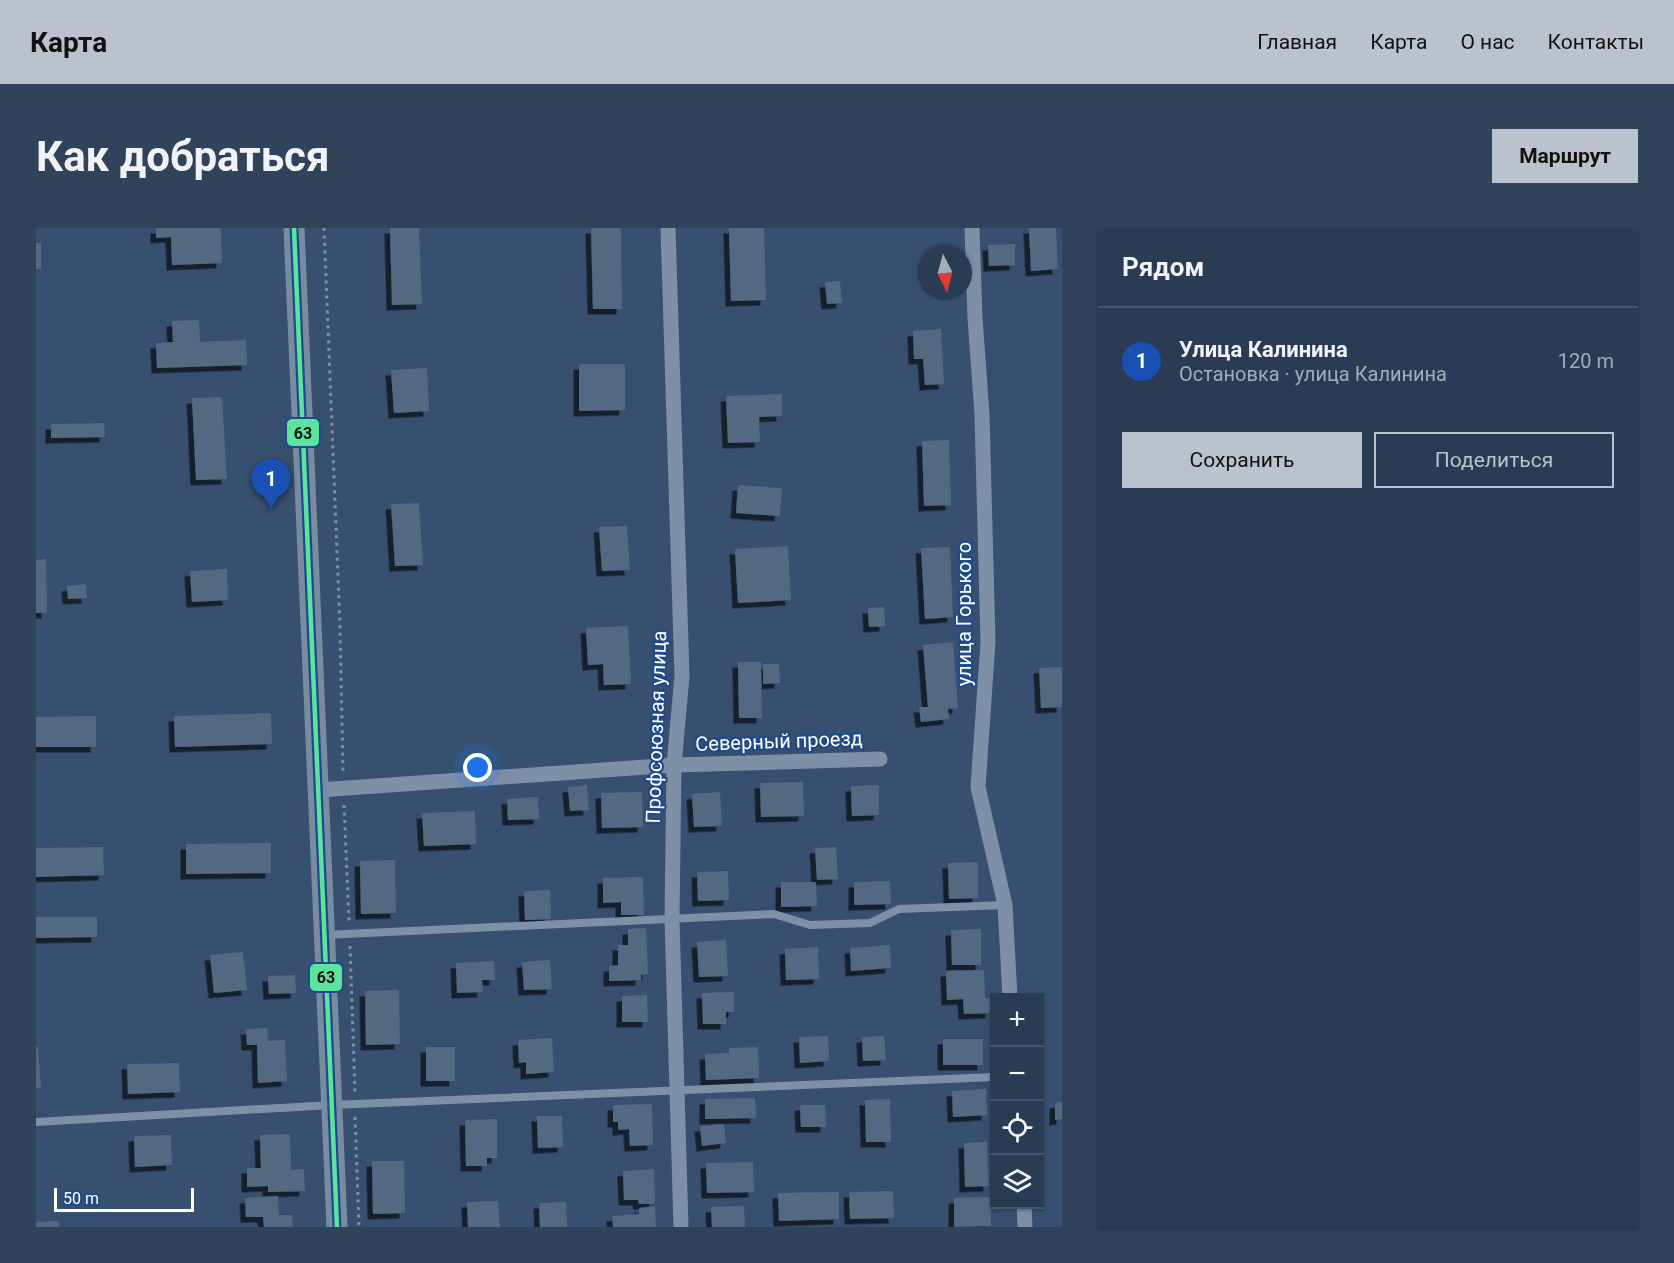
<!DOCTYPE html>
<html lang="ru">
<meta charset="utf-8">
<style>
:root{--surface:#293c54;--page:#31435a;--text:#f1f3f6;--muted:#a5adb8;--line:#45566b;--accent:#b9c2cd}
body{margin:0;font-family:Roboto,sans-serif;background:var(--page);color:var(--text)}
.controls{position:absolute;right:18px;bottom:18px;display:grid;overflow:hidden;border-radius:0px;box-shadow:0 2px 4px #0004}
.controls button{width:54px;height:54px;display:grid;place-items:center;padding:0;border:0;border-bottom:2px solid var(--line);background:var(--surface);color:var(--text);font:30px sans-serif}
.compass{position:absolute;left:882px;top:18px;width:54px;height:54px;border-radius:50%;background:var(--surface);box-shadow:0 2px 4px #0004;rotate:174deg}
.scale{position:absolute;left:18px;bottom:15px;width:140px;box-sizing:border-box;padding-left:6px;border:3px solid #fff;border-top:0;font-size:16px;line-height:21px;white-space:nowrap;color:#fff;-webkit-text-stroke:4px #1f4c88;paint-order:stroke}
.you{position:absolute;left:442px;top:540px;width:21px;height:21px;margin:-15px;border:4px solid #fff;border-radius:50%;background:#1a73e8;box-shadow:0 0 0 9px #1a73e833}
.badge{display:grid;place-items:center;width:39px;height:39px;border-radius:50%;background:var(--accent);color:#fff;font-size:20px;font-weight:700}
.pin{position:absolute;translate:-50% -50px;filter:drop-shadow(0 2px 3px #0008)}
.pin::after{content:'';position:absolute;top:32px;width:21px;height:18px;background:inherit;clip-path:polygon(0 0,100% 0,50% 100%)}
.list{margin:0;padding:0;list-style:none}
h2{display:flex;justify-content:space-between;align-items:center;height:78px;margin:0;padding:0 24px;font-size:26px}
h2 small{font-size:20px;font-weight:400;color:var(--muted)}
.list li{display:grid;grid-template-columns:39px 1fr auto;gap:18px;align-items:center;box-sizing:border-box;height:108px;padding:0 24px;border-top:2px solid var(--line)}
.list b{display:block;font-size:22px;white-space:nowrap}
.list p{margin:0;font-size:20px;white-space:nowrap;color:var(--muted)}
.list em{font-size:20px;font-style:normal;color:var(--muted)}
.actions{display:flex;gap:12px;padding:18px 24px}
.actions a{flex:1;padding:14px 0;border:2px solid var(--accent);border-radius:0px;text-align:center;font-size:21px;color:var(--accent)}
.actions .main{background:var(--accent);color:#111}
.icon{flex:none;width:33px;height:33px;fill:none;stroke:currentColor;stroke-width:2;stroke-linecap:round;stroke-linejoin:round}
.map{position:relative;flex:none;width:1026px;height:999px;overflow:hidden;border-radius:0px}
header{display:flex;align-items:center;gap:36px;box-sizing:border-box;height:84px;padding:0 30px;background:var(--accent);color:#111}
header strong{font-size:28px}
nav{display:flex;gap:33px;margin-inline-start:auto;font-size:21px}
.intro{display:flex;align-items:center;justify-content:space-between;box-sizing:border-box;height:144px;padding:0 36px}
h1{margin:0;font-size:42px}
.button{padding:15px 27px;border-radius:0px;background:var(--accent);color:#111;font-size:21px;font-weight:700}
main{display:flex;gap:36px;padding:0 36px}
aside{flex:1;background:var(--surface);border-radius:0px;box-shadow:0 2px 4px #0004}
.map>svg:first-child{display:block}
</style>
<header>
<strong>Карта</strong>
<nav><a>Главная</a><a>Карта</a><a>О нас</a><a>Контакты</a></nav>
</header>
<div class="intro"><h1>Как добраться</h1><a class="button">Маршрут</a></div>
<main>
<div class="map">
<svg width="1026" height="999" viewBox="0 0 1026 999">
<defs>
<filter id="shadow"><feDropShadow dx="-5.5" dy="5.5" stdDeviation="0" flood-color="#0009"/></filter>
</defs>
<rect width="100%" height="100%" fill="#375070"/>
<g fill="#536781" filter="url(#shadow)">
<path d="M 120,0 L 185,0 L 186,35 L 136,37 L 135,9 L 120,10 Z"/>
<path d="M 354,0 L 383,0 L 386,76 L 356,77 Z"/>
<path d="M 555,0 L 585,0 L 586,81 L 557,81 Z"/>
<path d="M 693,0 L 728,0 L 730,72 L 695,73 Z"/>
<path d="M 993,0 L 1020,0 L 1022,41 L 995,43 Z"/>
<rect x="0" y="15" width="5" height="26"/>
<path d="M 979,16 L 979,37 L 953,38 L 952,17 Z"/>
<path d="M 804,53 L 806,75 L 791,76 L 789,54 Z"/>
<path d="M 163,92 L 164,114 L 210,112 L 211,137 L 121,140 L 120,115 L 137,114 L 136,93 Z"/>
<path d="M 905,101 L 908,156 L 889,157 L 887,131 L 878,131 L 877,103 Z"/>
<path d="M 543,136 L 589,136 L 589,182 L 543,183 Z"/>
<path d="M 391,140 L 393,183 L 358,185 L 355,142 Z"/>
<path d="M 746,166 L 746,188 L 723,189 L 724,214 L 692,215 L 690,168 Z"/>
<path d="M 186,169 L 191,251 L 160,252 L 156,170 Z"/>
<path d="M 68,195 L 69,209 L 15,210 L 15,196 Z"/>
<path d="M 913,212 L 915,277 L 888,278 L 886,213 Z"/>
<path d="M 702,257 L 746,260 L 744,288 L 700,285 Z"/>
<path d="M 383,275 L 387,337 L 359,338 L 355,276 Z"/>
<path d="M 591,298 L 594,342 L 566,343 L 563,299 Z"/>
<path d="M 752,318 L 755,372 L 702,375 L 699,321 Z"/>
<path d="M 914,319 L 917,389 L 889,391 L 885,320 Z"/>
<path d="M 10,331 L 11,385 L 0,385 L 0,332 Z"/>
<path d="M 191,341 L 192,372 L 156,374 L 154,343 Z"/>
<path d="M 50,356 L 51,370 L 32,371 L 31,358 Z"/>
<path d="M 848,379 L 849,398 L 833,399 L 832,380 Z"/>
<path d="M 592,398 L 595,456 L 568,457 L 567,436 L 552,437 L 550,400 Z"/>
<path d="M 917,414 L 922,480 L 912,481 L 913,491 L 885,494 L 883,479 L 892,479 L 887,417 Z"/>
<path d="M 702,434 L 725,434 L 726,490 L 703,490 Z"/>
<path d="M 727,436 L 743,436 L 744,455 L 727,456 Z"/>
<path d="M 1026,439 L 1026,479 L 1005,480 L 1003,440 Z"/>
<path d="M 235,485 L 236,516 L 139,519 L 138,488 Z"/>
<path d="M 60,488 L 60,519 L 0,519 L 0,489 Z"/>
<path d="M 767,554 L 768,588 L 725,589 L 724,555 Z"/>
<path d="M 551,557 L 553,582 L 534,583 L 532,559 Z"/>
<path d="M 843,557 L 843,587 L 816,588 L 815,558 Z"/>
<path d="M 606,564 L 607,599 L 566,600 L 565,565 Z"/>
<path d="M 684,564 L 686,598 L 658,599 L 656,566 Z"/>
<path d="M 502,569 L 503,591 L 472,592 L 471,571 Z"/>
<path d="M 439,583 L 440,616 L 388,618 L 386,585 Z"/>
<path d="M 235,615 L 235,645 L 150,646 L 150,616 Z"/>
<path d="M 67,619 L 68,647 L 0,649 L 0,620 Z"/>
<path d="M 800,619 L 802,651 L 781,652 L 779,620 Z"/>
<path d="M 359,632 L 360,685 L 325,686 L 324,633 Z"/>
<path d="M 942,634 L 942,670 L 913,671 L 912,635 Z"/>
<path d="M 692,643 L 693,672 L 662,673 L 661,644 Z"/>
<path d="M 607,649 L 608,687 L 585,687 L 585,674 L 567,675 L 567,650 Z"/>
<path d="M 854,653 L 855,676 L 818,677 L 818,654 Z"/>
<path d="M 745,654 L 780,654 L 781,678 L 745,679 Z"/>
<path d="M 514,662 L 515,691 L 489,692 L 488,663 Z"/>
<path d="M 0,689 L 61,689 L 61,709 L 0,710 Z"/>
<path d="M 610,700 L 612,746 L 605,747 L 605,752 L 573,753 L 573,738 L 582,737 L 582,717 L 592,717 L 592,701 Z"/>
<path d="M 945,701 L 945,737 L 916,737 L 915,702 Z"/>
<path d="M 690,712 L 692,748 L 663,749 L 661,714 Z"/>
<path d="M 854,717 L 855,740 L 815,743 L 814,720 Z"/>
<path d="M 782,719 L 783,751 L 750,752 L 749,721 Z"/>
<path d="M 207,724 L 211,762 L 178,765 L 174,727 Z"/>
<path d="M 514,732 L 516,761 L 488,762 L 486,734 Z"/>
<path d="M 458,733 L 459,752 L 446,752 L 447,764 L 421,765 L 420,735 Z"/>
<path d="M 948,742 L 949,770 L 954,770 L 955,785 L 928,786 L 927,771 L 911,772 L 910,743 Z"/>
<path d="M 259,747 L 260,765 L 233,766 L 232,748 Z"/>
<path d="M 363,762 L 364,816 L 330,817 L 329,763 Z"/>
<path d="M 698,764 L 698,784 L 690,784 L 690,796 L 667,796 L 666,765 Z"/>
<path d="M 611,767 L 612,794 L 586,794 L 586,768 Z"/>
<path d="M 231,800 L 232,813 L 249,812 L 251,853 L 222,855 L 221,817 L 211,817 L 210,801 Z"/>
<path d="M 792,808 L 793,833 L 764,835 L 763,809 Z"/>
<path d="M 848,808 L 850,832 L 827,833 L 826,809 Z"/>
<path d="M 516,810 L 518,844 L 490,846 L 490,834 L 483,835 L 482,812 Z"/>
<rect x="907" y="811" width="40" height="26"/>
<path d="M 0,819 L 2,819 L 5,860 L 0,860 Z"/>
<rect x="390" y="819" width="29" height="34"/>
<path d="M 722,819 L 723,850 L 670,852 L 669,826 L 693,825 L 693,820 Z"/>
<path d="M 143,835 L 144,864 L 92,866 L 91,836 Z"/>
<path d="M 950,861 L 951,887 L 917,889 L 916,863 Z"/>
<path d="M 719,870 L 720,890 L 669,891 L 669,871 Z"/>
<path d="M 854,871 L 855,914 L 830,914 L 829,872 Z"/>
<path d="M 1026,874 L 1026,891 L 1019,892 L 1019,875 Z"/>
<path d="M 616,876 L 617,917 L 594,918 L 593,901 L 582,902 L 582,894 L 577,894 L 577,877 Z"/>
<path d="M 764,877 L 789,877 L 790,899 L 765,899 Z"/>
<path d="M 501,888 L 526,888 L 527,919 L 502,920 Z"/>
<path d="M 461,891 L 461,930 L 451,930 L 451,938 L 430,938 L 429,892 Z"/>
<path d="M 688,896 L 690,915 L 666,918 L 664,898 Z"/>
<path d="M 254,906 L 255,942 L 268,941 L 269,963 L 232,964 L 232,958 L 211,959 L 211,940 L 225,940 L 224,907 Z"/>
<path d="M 135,907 L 136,937 L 99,939 L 98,908 Z"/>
<path d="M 951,914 L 953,958 L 929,959 L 928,915 Z"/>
<path d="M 336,933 L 368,933 L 369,985 L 337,986 Z"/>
<path d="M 717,934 L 718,964 L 671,965 L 670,935 Z"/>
<path d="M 618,941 L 619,976 L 603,976 L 602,972 L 588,972 L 587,943 Z"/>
<path d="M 857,963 L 858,990 L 814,991 L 813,964 Z"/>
<path d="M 803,964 L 803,991 L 743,993 L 742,965 Z"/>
<path d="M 242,968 L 243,987 L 256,987 L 257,999 L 228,999 L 227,989 L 210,989 L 209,970 Z"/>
<path d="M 955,969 L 955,998 L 918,999 L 918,970 Z"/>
<path d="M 462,973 L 464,999 L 432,999 L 431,974 Z"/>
<path d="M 530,974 L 531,999 L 504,999 L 503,975 Z"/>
<path d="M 619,978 L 620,999 L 577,999 L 576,988 L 603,986 L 603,980 Z"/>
<path d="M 708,978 L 709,999 L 676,999 L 675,979 Z"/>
<path d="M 23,993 L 23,999 L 0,999 L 0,994 Z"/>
</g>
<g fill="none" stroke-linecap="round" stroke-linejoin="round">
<g stroke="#7e90a6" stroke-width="3" stroke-dasharray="3 4.5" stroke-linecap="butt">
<path d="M 288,0 L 304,398 L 307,544"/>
<path d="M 308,577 L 313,694"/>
<path d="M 314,718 L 319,865"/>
<path d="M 319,889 L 323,999"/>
</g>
<g stroke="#7e90a6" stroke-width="8">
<path d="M 289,707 L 738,686 L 774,697 L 834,695 L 863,681 L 969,677"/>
<path d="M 0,894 L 296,877 L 958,849"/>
</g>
<g stroke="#7e90a6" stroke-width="15">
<path d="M 632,0 L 646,448 L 638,537 L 636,691 L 645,999"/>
<path d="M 936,0 L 939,90 L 946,186 L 952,414 L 942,559 L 969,677 L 974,770"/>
<path d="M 283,562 L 638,537 L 844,531"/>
<path d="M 988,976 L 989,999"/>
</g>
<path stroke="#798ba1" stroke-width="21" d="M 258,0 L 301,999"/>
<defs>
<path id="bus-1" d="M 258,0 L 301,999"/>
</defs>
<use href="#bus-1" stroke="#1f4c88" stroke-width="9"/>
<use href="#bus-1" stroke="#5ae49d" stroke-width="4.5"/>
</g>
<g text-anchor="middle" stroke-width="4.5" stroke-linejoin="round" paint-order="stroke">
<g font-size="20" fill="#fff" stroke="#1f4c88">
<text transform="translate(928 386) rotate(-90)" y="7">улица Горького</text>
<text transform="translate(620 499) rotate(-88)" y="7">Профсоюзная улица</text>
<text transform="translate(743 513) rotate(-2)" y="7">Северный проезд</text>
</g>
</g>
<g stroke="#1f4c88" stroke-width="2">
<rect x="250" y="190" width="34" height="29" rx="6" fill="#5ae49d"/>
<rect x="273" y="735" width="34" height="29" rx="6" fill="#5ae49d"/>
</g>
<g font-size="16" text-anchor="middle" font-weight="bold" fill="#111">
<text x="267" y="211">63</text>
<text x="290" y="755">63</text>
</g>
</svg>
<div class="controls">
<button>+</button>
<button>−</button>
<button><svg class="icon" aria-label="locate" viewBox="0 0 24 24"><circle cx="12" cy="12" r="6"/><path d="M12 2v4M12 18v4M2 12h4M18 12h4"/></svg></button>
<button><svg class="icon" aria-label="layers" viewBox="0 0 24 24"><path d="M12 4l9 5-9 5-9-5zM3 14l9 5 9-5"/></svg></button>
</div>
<svg class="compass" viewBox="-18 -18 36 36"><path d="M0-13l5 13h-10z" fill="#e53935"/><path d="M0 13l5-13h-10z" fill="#a5adb8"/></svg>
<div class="scale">50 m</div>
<div class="you"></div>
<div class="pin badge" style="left:235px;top:281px;background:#1a4fb4">1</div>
</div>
<aside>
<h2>Рядом<small></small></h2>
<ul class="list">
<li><span class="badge" style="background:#1a4fb4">1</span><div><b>Улица Калинина</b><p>Остановка · улица Калинина</p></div><em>120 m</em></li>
</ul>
<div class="actions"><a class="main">Сохранить</a><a>Поделиться</a></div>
</aside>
</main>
